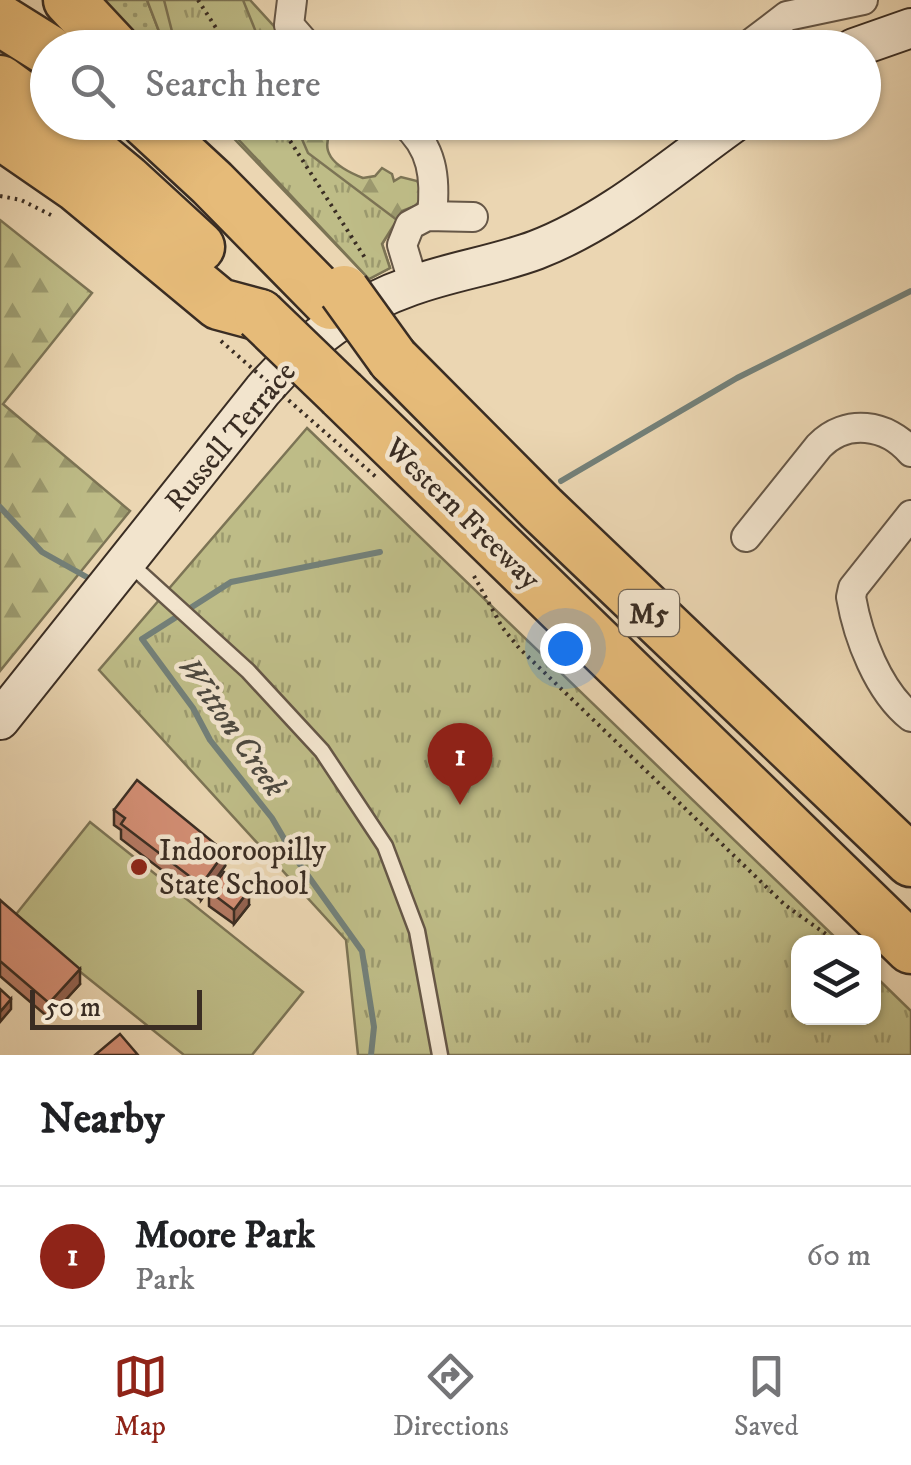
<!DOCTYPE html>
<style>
:root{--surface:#fff;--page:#f2f2f2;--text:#202124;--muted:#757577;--line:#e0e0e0;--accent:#8f2418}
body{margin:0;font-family:"IM FELL DW Pica",serif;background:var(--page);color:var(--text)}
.controls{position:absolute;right:30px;bottom:30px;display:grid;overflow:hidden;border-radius:20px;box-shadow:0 2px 8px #0004}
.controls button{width:90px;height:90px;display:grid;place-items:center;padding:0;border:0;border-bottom:2px solid var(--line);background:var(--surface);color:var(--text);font:50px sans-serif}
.scale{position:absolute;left:30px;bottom:25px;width:172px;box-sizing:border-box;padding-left:10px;border:5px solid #3a2d23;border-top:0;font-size:28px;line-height:35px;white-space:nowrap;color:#3a2d23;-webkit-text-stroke:8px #f2e4cd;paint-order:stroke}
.you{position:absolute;left:565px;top:648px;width:35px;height:35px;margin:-25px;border:8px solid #fff;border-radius:50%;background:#1a73e8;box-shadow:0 0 0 15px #1a73e833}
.badge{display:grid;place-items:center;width:65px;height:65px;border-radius:50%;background:var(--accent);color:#fff;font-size:32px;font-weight:700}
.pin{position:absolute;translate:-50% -82px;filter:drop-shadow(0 2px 5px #0008)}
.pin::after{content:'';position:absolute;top:52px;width:35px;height:30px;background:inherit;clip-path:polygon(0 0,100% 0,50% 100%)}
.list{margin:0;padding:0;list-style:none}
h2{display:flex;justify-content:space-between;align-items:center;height:130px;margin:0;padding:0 40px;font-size:42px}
h2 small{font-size:32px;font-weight:400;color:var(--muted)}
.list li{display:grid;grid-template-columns:65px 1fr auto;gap:30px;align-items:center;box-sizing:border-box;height:140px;padding:0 40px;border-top:2px solid var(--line)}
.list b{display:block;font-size:38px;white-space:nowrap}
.list p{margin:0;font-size:32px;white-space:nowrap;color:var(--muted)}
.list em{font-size:32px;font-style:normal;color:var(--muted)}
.icon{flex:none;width:55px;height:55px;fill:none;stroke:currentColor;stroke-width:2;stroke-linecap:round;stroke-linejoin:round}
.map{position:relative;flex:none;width:911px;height:1055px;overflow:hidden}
.search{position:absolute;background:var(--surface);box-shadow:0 2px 8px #0004;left:30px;right:30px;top:30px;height:110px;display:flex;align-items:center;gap:25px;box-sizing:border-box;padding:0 35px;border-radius:55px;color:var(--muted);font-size:38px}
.sheet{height:270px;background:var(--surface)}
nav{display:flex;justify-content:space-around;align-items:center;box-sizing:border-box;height:140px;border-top:2px solid var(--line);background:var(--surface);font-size:28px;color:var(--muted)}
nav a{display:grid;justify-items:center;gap:5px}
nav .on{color:var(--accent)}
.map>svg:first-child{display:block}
</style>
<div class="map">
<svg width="911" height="1055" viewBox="0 0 911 1055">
<defs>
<pattern id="grass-dots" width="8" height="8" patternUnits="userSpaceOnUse" patternTransform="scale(2.5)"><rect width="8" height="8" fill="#bebc87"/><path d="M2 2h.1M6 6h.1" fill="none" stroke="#9b996e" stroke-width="1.8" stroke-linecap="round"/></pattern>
<pattern id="forest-firs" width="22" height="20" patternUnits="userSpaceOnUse" patternTransform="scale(2.5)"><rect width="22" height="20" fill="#bebc87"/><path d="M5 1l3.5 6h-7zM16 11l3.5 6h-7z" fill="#9b996e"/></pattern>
<pattern id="park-tufts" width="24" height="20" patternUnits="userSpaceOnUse" patternTransform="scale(2.5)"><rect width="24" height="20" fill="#bebc87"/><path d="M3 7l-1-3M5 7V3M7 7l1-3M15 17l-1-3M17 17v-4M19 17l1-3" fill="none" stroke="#9b996e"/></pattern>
</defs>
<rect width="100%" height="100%" fill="#ebd6b2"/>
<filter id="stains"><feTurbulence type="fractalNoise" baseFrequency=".002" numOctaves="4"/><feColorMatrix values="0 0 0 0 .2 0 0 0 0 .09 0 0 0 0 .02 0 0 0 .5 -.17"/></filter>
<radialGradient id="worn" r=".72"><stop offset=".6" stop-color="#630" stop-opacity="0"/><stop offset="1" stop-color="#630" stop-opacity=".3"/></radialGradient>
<path fill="url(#grass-dots)" stroke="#7c7455" stroke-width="2.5" d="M 104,0 L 147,0 L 165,47 L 148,47 Z"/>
<g fill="url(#forest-firs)" stroke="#7c7455" stroke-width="2.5">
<path d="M 147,0 L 250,0 L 293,47 L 165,47 Z"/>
<path d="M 219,123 L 337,123 C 314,151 335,167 363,178 L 375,176 L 382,168 L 392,174 L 394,181 L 401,177 L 417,181 L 425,195 L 415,206 L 402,211 L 382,244 L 390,268 L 369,279 Z"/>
<path d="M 0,220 L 92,293 L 3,404 L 130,511 L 0,671 Z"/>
</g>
<g fill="url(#park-tufts)" stroke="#7c7455" stroke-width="2.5">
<path d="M 164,0 L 243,0 L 262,47 L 176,47 Z"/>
<path d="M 223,123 L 295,123 L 308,153 L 397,220 L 382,244 L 390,268 L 369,279 Z"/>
<path d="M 307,428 L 840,942 L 798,942 L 798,1018 L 874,1018 L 874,975 L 911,1011 L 911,1055 L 358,1055 L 346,940 L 99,670 Z"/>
</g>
<path fill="#bebc87" stroke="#7c7455" stroke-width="2.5" d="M 90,822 L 303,992 L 252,1055 L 184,1055 L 13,918 Z"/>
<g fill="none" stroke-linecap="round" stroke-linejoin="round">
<g stroke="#738079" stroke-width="6">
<path d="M 561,481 L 737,378 L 911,291"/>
<path d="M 0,507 L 42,552 L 92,580"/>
<path d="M 371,1055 L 374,1027 L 362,951 L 296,859 L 272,818 L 210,740 L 193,708 L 142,639 L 231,582 L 380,552"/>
</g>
<defs>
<path id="service" d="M 128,562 L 248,671 L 322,751 L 385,846 L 417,931 L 440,1055"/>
<g id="minor">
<path d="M 292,0 L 289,25 L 309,48"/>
<path d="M 745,48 L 787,16 L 863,0"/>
<path d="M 403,122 C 433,147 436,178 432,215"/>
<path d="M 414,285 L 402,245 L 410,225 L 427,216 L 473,217"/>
<path d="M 911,515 L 853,588 L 851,597 C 858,637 878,691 911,717"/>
<path d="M 746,537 L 819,446 C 846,418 887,424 911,452"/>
</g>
<g id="secondary">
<path d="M 854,48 L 911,28"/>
<path d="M 0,720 L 263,390 C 303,344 353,306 411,286 C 452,271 496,265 536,250 C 609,222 672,167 735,122"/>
</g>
<g id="motorway">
<path d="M 69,0 L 114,48"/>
<path d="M 0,20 L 48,50"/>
<path d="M 0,81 L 48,116"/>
<path d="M 56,122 L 126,180 L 199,247"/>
<path d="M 146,122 L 212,183 L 331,304"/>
<path d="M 0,133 L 78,187 L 219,304 L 260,315"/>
<path d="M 393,359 L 541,508 L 911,861"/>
<path d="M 342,394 L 911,948"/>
</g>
</defs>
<use href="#service" stroke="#665747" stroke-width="19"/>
<use href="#minor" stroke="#665747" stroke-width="32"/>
<use href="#secondary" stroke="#3a2d23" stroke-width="42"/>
<use href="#motorway" stroke="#3a2d23" stroke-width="55"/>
<g stroke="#3a2d23" stroke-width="4" stroke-dasharray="2.5 5" stroke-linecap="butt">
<path d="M 198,0 L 229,48"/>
<path d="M 278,122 L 367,261"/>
<path d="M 0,196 L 21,200 L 51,215"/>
<path d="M 474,576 L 502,627 L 519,648 L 785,905 L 837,942"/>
</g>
<use href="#service" stroke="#f2e4cd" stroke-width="14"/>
<use href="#minor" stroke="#f2e4cd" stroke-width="28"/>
<use href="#secondary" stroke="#f2e4cd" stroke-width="38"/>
<use href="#motorway" stroke="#e6bb79" stroke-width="50"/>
<defs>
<g id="motorway-bridge">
<path d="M 344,291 L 393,359"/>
<path d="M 260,315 L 342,394"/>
</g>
</defs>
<use href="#motorway-bridge" stroke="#3a2d23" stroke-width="55" stroke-linecap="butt"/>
<path stroke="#3a2d23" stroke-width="4" stroke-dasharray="2.5 5" stroke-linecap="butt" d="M 221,341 L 376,477"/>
<use href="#motorway-bridge" stroke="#e6bb79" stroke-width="50"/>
</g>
<g fill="#b57a64" stroke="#3a2d23" stroke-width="2.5">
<path d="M 114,810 L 225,866 L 201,900 L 121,839 L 121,830 L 114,825 Z"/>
<path d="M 209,891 L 249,905 L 234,924 L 209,906 Z"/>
<path d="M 0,900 L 80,984 L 49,1018 L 0,976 Z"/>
</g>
<g fill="#946351" stroke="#3a2d23" stroke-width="2.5">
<path d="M 225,852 L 225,866 L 201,900 L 201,885 Z"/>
<path d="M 249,890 L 249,905 L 234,924 L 234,910 Z"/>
<path d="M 80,969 L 80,984 L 49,1018 L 49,1003 Z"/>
<path d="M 11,999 L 11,1009 L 0,1022 L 0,1012 Z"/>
</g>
<g fill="#d38e74" stroke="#3a2d23" stroke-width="2.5">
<path d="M 137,780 L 225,852 L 201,885 L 121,824 L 125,818 L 114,810 Z"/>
<path d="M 224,872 L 249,890 L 234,910 L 209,891 Z"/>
<path d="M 0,900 L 80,969 L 49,1003 L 0,961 Z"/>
<path d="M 0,989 L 11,999 L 0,1012 Z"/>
<path d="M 120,1034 L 138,1055 L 95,1055 Z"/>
</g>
<circle fill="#8f2418" stroke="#f2e4cd" stroke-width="4" cx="139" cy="867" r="10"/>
<g text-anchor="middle" stroke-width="9" stroke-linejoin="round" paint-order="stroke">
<rect fill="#f2e4cd" stroke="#716456" stroke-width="2.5" x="619" y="590" width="60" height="46" rx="8"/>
<g font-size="28" font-weight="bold" fill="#3a2d23">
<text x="649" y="623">M5</text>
</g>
<g font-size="30" fill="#3a2d23" stroke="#f2e4cd">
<text transform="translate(230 436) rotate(-50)" y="10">Russell Terrace</text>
<text transform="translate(463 513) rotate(44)" y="10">Western Freeway</text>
</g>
<g font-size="30" fill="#3a2d23" stroke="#f2e4cd" text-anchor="start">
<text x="159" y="860">Indooroopilly<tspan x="159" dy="34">State School</tspan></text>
</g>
<g font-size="32" font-style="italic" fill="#4d4940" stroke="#f2e4cd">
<text transform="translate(233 726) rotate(55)" y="11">Witton Creek</text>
</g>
</g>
<rect width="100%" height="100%" filter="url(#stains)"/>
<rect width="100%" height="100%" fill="url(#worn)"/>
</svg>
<div class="controls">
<button><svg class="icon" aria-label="layers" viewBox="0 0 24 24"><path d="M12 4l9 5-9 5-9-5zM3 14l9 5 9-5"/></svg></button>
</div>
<div class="scale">50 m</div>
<div class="you"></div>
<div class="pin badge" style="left:460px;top:805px">1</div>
<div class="search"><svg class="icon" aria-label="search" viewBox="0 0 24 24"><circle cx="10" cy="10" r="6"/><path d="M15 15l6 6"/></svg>Search here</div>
</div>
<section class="sheet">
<h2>Nearby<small></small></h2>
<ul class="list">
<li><span class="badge">1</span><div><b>Moore Park</b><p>Park</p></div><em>60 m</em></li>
</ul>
</section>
<nav>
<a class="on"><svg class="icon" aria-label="map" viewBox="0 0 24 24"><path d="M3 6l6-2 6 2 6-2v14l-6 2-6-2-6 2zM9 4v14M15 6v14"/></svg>Map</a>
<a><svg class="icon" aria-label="directions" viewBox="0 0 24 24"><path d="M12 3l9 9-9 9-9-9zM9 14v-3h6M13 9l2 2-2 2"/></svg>Directions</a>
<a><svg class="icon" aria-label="saved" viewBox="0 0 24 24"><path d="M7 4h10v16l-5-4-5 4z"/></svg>Saved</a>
</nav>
